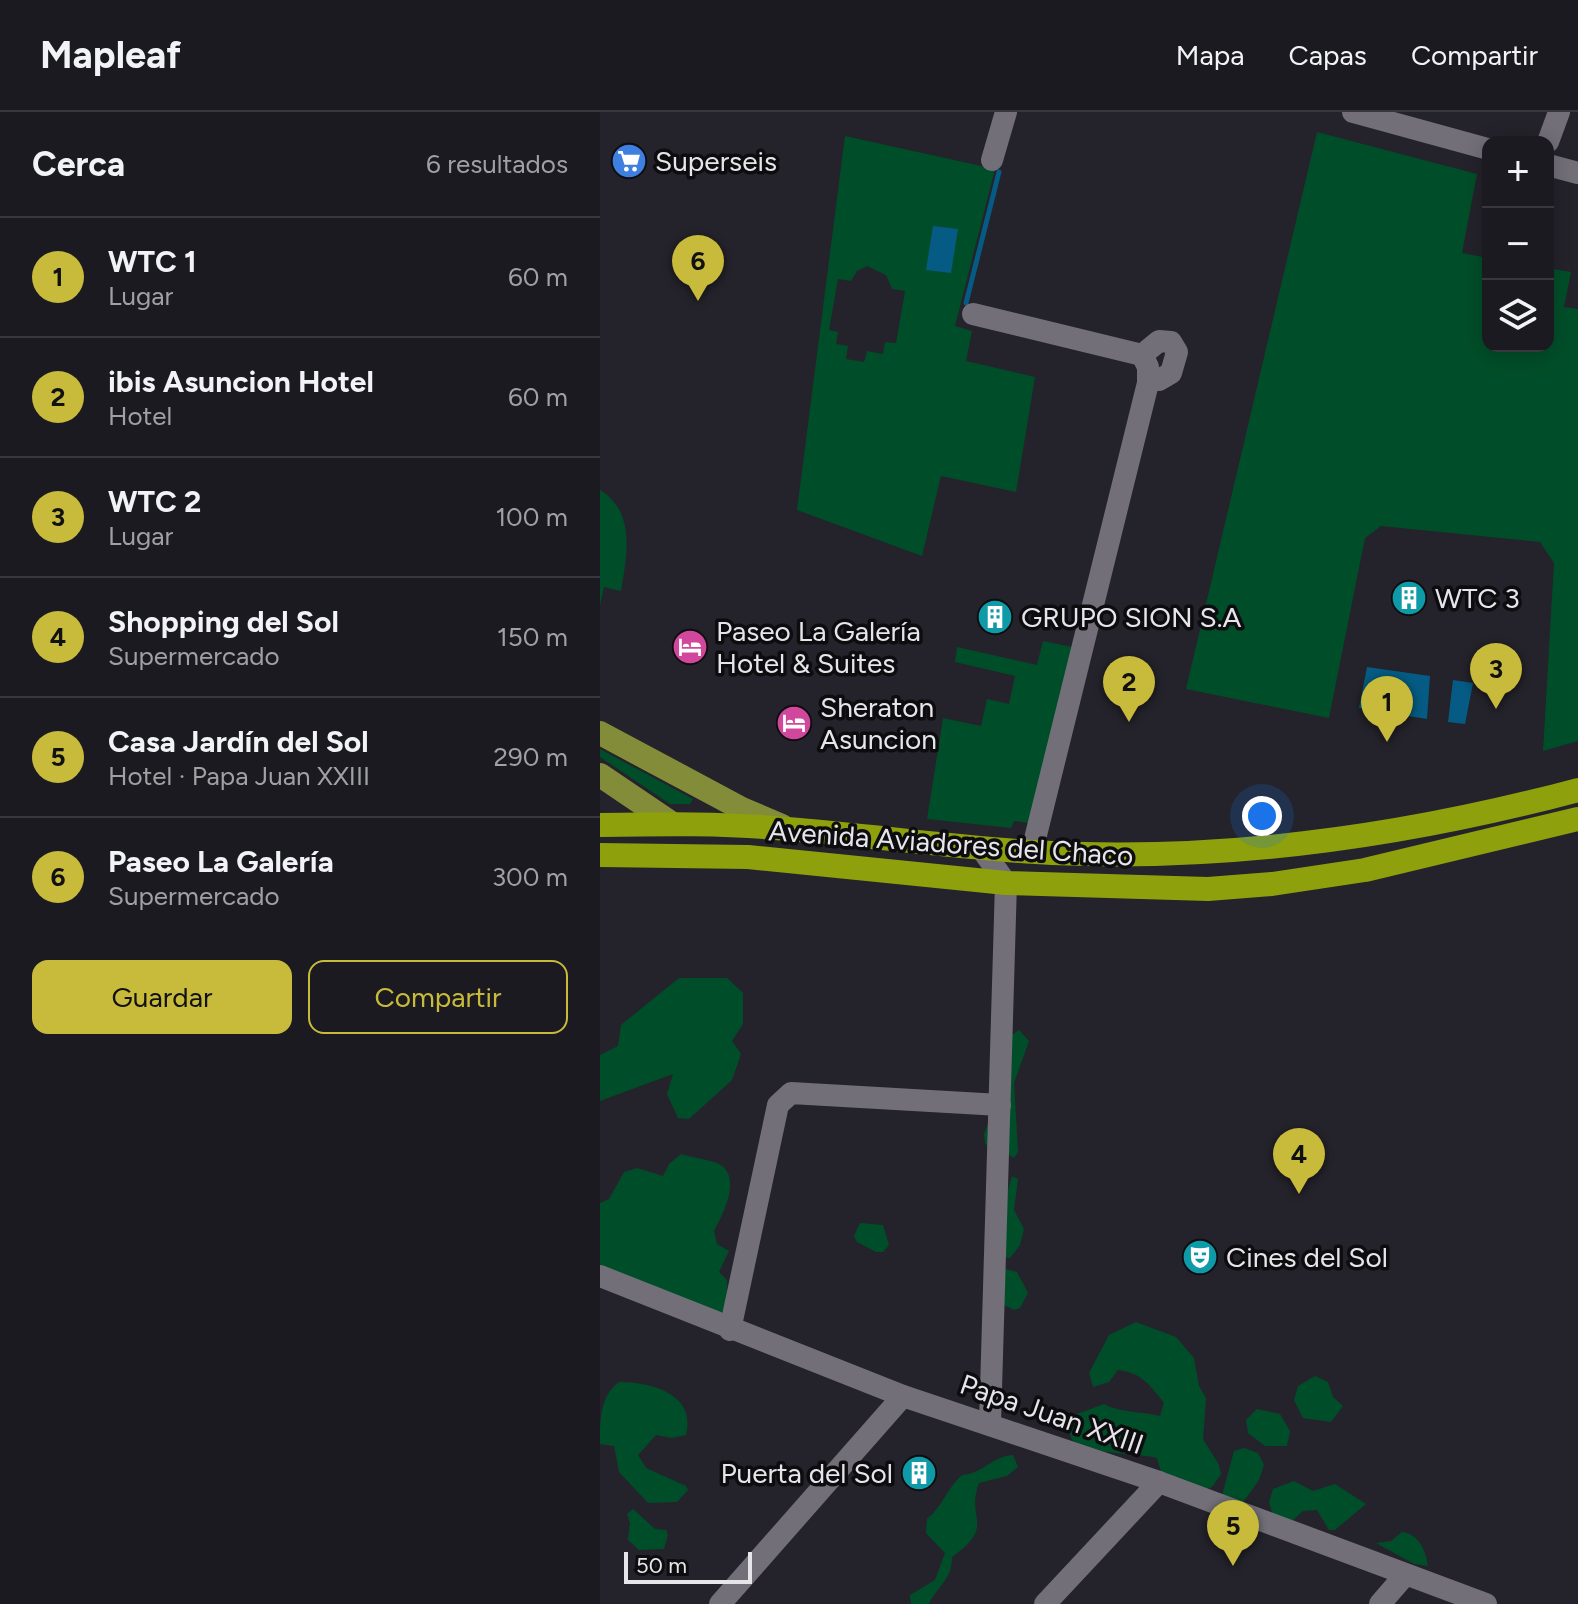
<!DOCTYPE html>
<html lang="es">
<meta charset="utf-8">
<style>
:root{--surface:#1b1a20;--page:#28272d;--text:#f1f3f6;--muted:#a0a1a5;--line:#39383e;--accent:#c8bb3b}
body{margin:0;font-family:Figtree,sans-serif;background:var(--page);color:var(--text)}
.controls{position:absolute;right:24px;top:24px;display:grid;overflow:hidden;border-radius:16px;box-shadow:0 4px 20px #0003}
.controls button{width:72px;height:72px;display:grid;place-items:center;padding:0;border:0;border-bottom:2px solid var(--line);background:var(--surface);color:var(--text);font:40px sans-serif}
.scale{position:absolute;left:24px;bottom:20px;width:128px;box-sizing:border-box;padding-left:8px;border:4px solid #e6e5ea;border-top:0;font-size:22px;line-height:28px;white-space:nowrap;color:#e6e5ea;-webkit-text-stroke:6px #0d0c0f;paint-order:stroke}
.you{position:absolute;left:662px;top:704px;width:28px;height:28px;margin:-20px;border:6px solid #fff;border-radius:50%;background:#1a73e8;box-shadow:0 0 0 12px #1a73e833}
.badge{display:grid;place-items:center;width:52px;height:52px;border-radius:50%;background:var(--accent);color:#111;font-size:26px;font-weight:700}
.pin{position:absolute;translate:-50% -66px;filter:drop-shadow(0 2px 4px #0008)}
.pin::after{content:'';position:absolute;top:42px;width:28px;height:24px;background:inherit;clip-path:polygon(0 0,100% 0,50% 100%)}
.list{margin:0;padding:0;list-style:none}
h2{display:flex;justify-content:space-between;align-items:center;height:104px;margin:0;padding:0 32px;font-size:34px}
h2 small{font-size:26px;font-weight:400;color:var(--muted)}
.list li{display:grid;grid-template-columns:52px 1fr auto;gap:24px;align-items:center;box-sizing:border-box;height:120px;padding:0 32px;border-top:2px solid var(--line)}
.list b{display:block;font-size:30px;white-space:nowrap}
.list p{margin:0;font-size:26px;white-space:nowrap;color:var(--muted)}
.list em{font-size:26px;font-style:normal;color:var(--muted)}
.actions{display:flex;gap:16px;padding:24px 32px}
.actions a{flex:1;padding:18px 0;border:2px solid var(--accent);border-radius:16px;text-align:center;font-size:28px;color:var(--accent)}
.actions .main{background:var(--accent);color:#111}
.icon{flex:none;width:44px;height:44px;fill:none;stroke:currentColor;stroke-width:2;stroke-linecap:round;stroke-linejoin:round}
.map{position:relative;flex:none;width:978px;height:1492px;overflow:hidden}
header{display:flex;align-items:center;gap:48px;box-sizing:border-box;height:112px;padding:0 40px;background:var(--surface);border-bottom:2px solid var(--line)}
header strong{font-size:38px}
nav{display:flex;gap:44px;margin-inline-start:auto;font-size:28px}
main{display:flex}
aside{flex:1;background:var(--surface)}
.map>svg:first-child{display:block}
</style>
<header>
<strong>Mapleaf</strong>
<nav><a>Mapa</a><a>Capas</a><a>Compartir</a></nav>
</header>
<main>
<aside>
<h2>Cerca<small>6 resultados</small></h2>
<ul class="list">
<li><span class="badge">1</span><div><b>WTC 1</b><p>Lugar</p></div><em>60 m</em></li>
<li><span class="badge">2</span><div><b>ibis Asuncion Hotel</b><p>Hotel</p></div><em>60 m</em></li>
<li><span class="badge">3</span><div><b>WTC 2</b><p>Lugar</p></div><em>100 m</em></li>
<li><span class="badge">4</span><div><b>Shopping del Sol</b><p>Supermercado</p></div><em>150 m</em></li>
<li><span class="badge">5</span><div><b>Casa Jardín del Sol</b><p>Hotel · Papa Juan XXIII</p></div><em>290 m</em></li>
<li><span class="badge">6</span><div><b>Paseo La Galería</b><p>Supermercado</p></div><em>300 m</em></li>
</ul>
<div class="actions"><a class="main">Guardar</a><a>Compartir</a></div>
</aside>
<div class="map">
<svg width="978" height="1492" viewBox="0 0 978 1492">
<rect width="100%" height="100%" fill="#24222a"/>
<g fill="#004e29" fill-rule="evenodd">
<path d="M 717,20 L 877,62 L 862,141 L 888,146 L 888,234 L 948,234 L 948,156 L 971,160 L 964,195 L 978,197 L 978,629 L 943,639 L 954,451 L 940,430 L 781,414 L 765,426 L 729,606 L 586,577 Z"/>
<path d="M 245,24 L 395,57 L 355,214 L 372,219 L 366,249 L 435,265 L 416,380 L 341,364 L 322,444 L 197,398 ZM 267,154 L 286,163 L 292,177 L 305,179 L 296,231 L 285,230 L 283,242 L 267,239 L 264,250 L 246,247 L 248,234 L 236,232 L 238,220 L 229,218 L 238,167 L 251,169 L 257,159 Z"/>
<path d="M 0,378 C 36,400 27,444 21,479 L 4,475 L 0,493 Z"/>
<path d="M 443,529 L 472,535 L 429,711 L 414,709 L 411,716 L 327,707 L 343,606 L 381,614 L 387,587 L 409,592 L 415,564 L 355,550 L 357,535 L 437,553 Z"/>
<path d="M 0,637 L 93,687 L 90,692 L 70,692 L 0,645 Z"/>
<path d="M 79,866 L 127,866 L 143,881 L 143,912 L 132,929 L 141,942 L 132,968 L 89,1007 L 78,1006 L 67,982 L 73,962 L 0,989 L 0,943 L 18,934 L 21,913 Z"/>
<path d="M 419,918 L 429,929 L 414,971 L 418,1040 L 414,1046 L 407,1042 L 393,1044 L 385,1031 L 384,1022 L 394,996 L 407,926 Z"/>
<path d="M 81,1042 C 92,1046 109,1047 119,1052 C 143,1065 122,1104 114,1119 L 117,1132 L 129,1139 L 119,1160 L 127,1168 L 127,1198 L 112,1203 L 0,1165 L 0,1091 L 9,1087 L 24,1060 L 37,1056 L 63,1064 L 69,1052 Z"/>
<path d="M 412,1064 L 418,1067 L 414,1098 L 424,1117 L 420,1133 L 410,1146 L 403,1145 L 404,1091 Z"/>
<path d="M 260,1111 L 283,1113 L 289,1133 L 283,1140 L 276,1140 L 257,1130 L 254,1124 Z"/>
<path d="M 402,1156 L 417,1160 L 428,1181 L 420,1196 L 414,1198 L 394,1188 Z"/>
<path d="M 536,1210 L 576,1225 L 594,1246 L 599,1274 L 606,1286 L 603,1327 L 619,1353 L 621,1362 L 612,1375 L 599,1381 L 561,1360 L 557,1346 C 528,1339 497,1345 472,1328 L 467,1314 L 477,1302 L 504,1292 C 521,1301 540,1299 560,1304 L 564,1291 C 550,1273 542,1261 518,1258 L 509,1270 L 493,1275 L 489,1261 L 509,1223 Z"/>
<path d="M 715,1264 L 728,1270 L 733,1285 L 743,1294 L 731,1310 L 703,1306 L 694,1288 L 698,1274 Z"/>
<path d="M 19,1270 C 51,1270 97,1282 86,1323 L 72,1326 L 56,1323 L 38,1343 L 46,1356 L 86,1374 L 88,1378 L 77,1390 L 48,1391 L 19,1360 L 14,1334 L 0,1332 C 0,1308 0,1284 19,1270 Z"/>
<path d="M 657,1297 L 680,1302 L 690,1319 L 687,1334 L 665,1334 L 648,1321 L 646,1308 Z"/>
<path d="M 644,1336 L 658,1341 L 664,1353 L 659,1368 L 642,1392 L 621,1387 L 634,1339 Z"/>
<path d="M 413,1343 L 418,1355 L 407,1364 L 379,1371 C 365,1407 397,1413 352,1445 C 352,1468 338,1473 329,1492 L 311,1492 L 310,1483 L 335,1468 L 345,1441 L 326,1421 L 327,1407 C 343,1394 347,1376 362,1363 C 383,1362 392,1344 413,1343 Z"/>
<path d="M 694,1369 L 713,1379 L 735,1372 L 766,1392 L 735,1418 L 729,1418 L 717,1398 L 703,1399 L 693,1408 L 673,1404 L 669,1390 L 673,1377 Z"/>
<path d="M 33,1397 L 55,1417 L 66,1418 L 68,1423 L 64,1437 L 39,1438 L 28,1428 L 30,1411 L 27,1402 Z"/>
<path d="M 802,1420 C 819,1422 826,1439 828,1454 L 814,1452 L 776,1431 L 791,1429 Z"/>
</g>
<g fill="#055b83">
<path d="M 333,114 L 358,117 L 351,161 L 326,158 Z"/>
<path d="M 767,555 L 830,564 L 827,607 L 759,596 Z"/>
<path d="M 853,568 L 873,571 L 865,612 L 848,610 Z"/>
</g>
<g fill="none" stroke-linecap="round" stroke-linejoin="round">
<path stroke="#055b83" stroke-width="5" d="M 366,191 L 399,60"/>
<g stroke="#726f79" stroke-width="22">
<path d="M 753,0 L 888,37"/>
<path d="M 948,30 L 959,0"/>
<path d="M 392,48 L 406,0"/>
<path d="M 948,53 L 978,61"/>
<path d="M 373,202 L 542,243 L 548,255 L 548,271 L 432,739"/>
<path d="M 542,243 L 559,229 L 571,230 L 577,240 L 571,261 L 559,268 L 549,268"/>
<path d="M 381,736 L 406,771 L 390,1311"/>
<path d="M 0,1164 L 303,1284 L 559,1370 L 886,1492"/>
<path d="M 130,1218 L 178,993 L 191,981 L 400,993"/>
<path d="M 120,1492 L 303,1284"/>
<path d="M 445,1492 L 559,1370"/>
<path d="M 780,1492 L 805,1463"/>
</g>
<g stroke="#838c38" stroke-width="24">
<path d="M 0,621 L 142,697 L 182,714"/>
<path d="M 0,663 L 71,711"/>
</g>
<g stroke="#8ea00c" stroke-width="24">
<path d="M 0,713 C 62,712 125,711 187,717 C 276,724 364,737 452,741 C 630,749 806,724 978,678"/>
<path d="M 0,743 L 148,745 L 406,771 L 608,777 L 672,772 L 765,758 L 978,707"/>
</g>
</g>
<defs>
<symbol id="supermarket-disc" viewBox="-11 -11 22 22"><circle r="9.5" fill="#3f7fe0" stroke="#0d0c0f"/><path d="M-6-5.5h2.5l.6 2H6L4.5 2H-2.5L-4.4-4H-6ZM-1.5 3.2a1.3 1.3 0 1 0 .1 0ZM3 3.2a1.3 1.3 0 1 0 .1 0Z" fill="#fff"/></symbol>
<symbol id="building-disc" viewBox="-11 -11 22 22"><circle r="9.5" fill="#0f9aa8" stroke="#0d0c0f"/><path d="M-4-6H4V6H1V3H-1V6H-4ZM-2.5-4.3h1.7v1.8h-1.7ZM.8-4.3h1.7v1.8H.8ZM-2.5-1h1.7V.8h-1.7ZM.8-1h1.7V.8H.8Z" fill="#fff"/></symbol>
<symbol id="hotel-disc" viewBox="-11 -11 22 22"><circle r="9.5" fill="#d1479c" stroke="#0d0c0f"/><path d="M-6-4.5h1.5V1H6V5H4.5V3h-9V5H-6ZM-4 0a1.8 1.8 0 1 1 3.6 0ZM.5 0V-2.5h3Q6-2.5 6 0Z" fill="#fff"/></symbol>
<symbol id="theatre-disc" viewBox="-11 -11 22 22"><circle r="9.5" fill="#0f9aa8" stroke="#0d0c0f"/><path d="M-5-5.5Q0-4 5-5.5V0Q5 5 0 6Q-5 5-5 0ZM-3.3-2.5H-1v1.5H-3.3ZM1-2.5H3.3v1.5H1ZM-2.8 1Q0 5.5 2.8 1Z" fill="#fff"/></symbol>
</defs>
<g fill-rule="evenodd">
<use href="#supermarket-disc" x="9" y="29" width="40" height="40"/>
<use href="#building-disc" x="789" y="466" width="40" height="40"/>
<use href="#building-disc" x="375" y="485" width="40" height="40"/>
<use href="#hotel-disc" x="70" y="515" width="40" height="40"/>
<use href="#hotel-disc" x="174" y="591" width="40" height="40"/>
<use href="#theatre-disc" x="580" y="1125" width="40" height="40"/>
<use href="#building-disc" x="299" y="1341" width="40" height="40"/>
</g>
<g text-anchor="middle" stroke-width="7" stroke-linejoin="round" paint-order="stroke">
<g font-size="28" fill="#e6e5ea" stroke="#0d0c0f" text-anchor="start">
<text x="55" y="59">Superseis</text>
<text x="835" y="496">WTC 3</text>
<text x="421" y="515">GRUPO SION S.A</text>
<text x="116" y="529">Paseo La Galería<tspan x="116" dy="32">Hotel &amp; Suites</tspan></text>
<text x="220" y="605">Sheraton<tspan x="220" dy="32">Asuncion</tspan></text>
<text x="626" y="1155">Cines del Sol</text>
<text x="293" y="1371" text-anchor="end">Puerta del Sol</text>
</g>
<g font-size="28" fill="#e6e5ea" stroke="#0d0c0f">
<text transform="translate(351 731) rotate(4)" y="10">Avenida Aviadores del Chaco</text>
<text transform="translate(452 1302) rotate(19)" y="10">Papa Juan XXIII</text>
</g>
</g>
</svg>
<div class="controls">
<button>+</button>
<button>−</button>
<button><svg class="icon" aria-label="layers" viewBox="0 0 24 24"><path d="M12 4l9 5-9 5-9-5zM3 14l9 5 9-5"/></svg></button>
</div>
<div class="scale">50 m</div>
<div class="you"></div>
<div class="pin badge" style="left:787px;top:630px">1</div>
<div class="pin badge" style="left:529px;top:610px">2</div>
<div class="pin badge" style="left:896px;top:597px">3</div>
<div class="pin badge" style="left:699px;top:1082px">4</div>
<div class="pin badge" style="left:633px;top:1454px">5</div>
<div class="pin badge" style="left:98px;top:189px">6</div>
</div>
</main>
